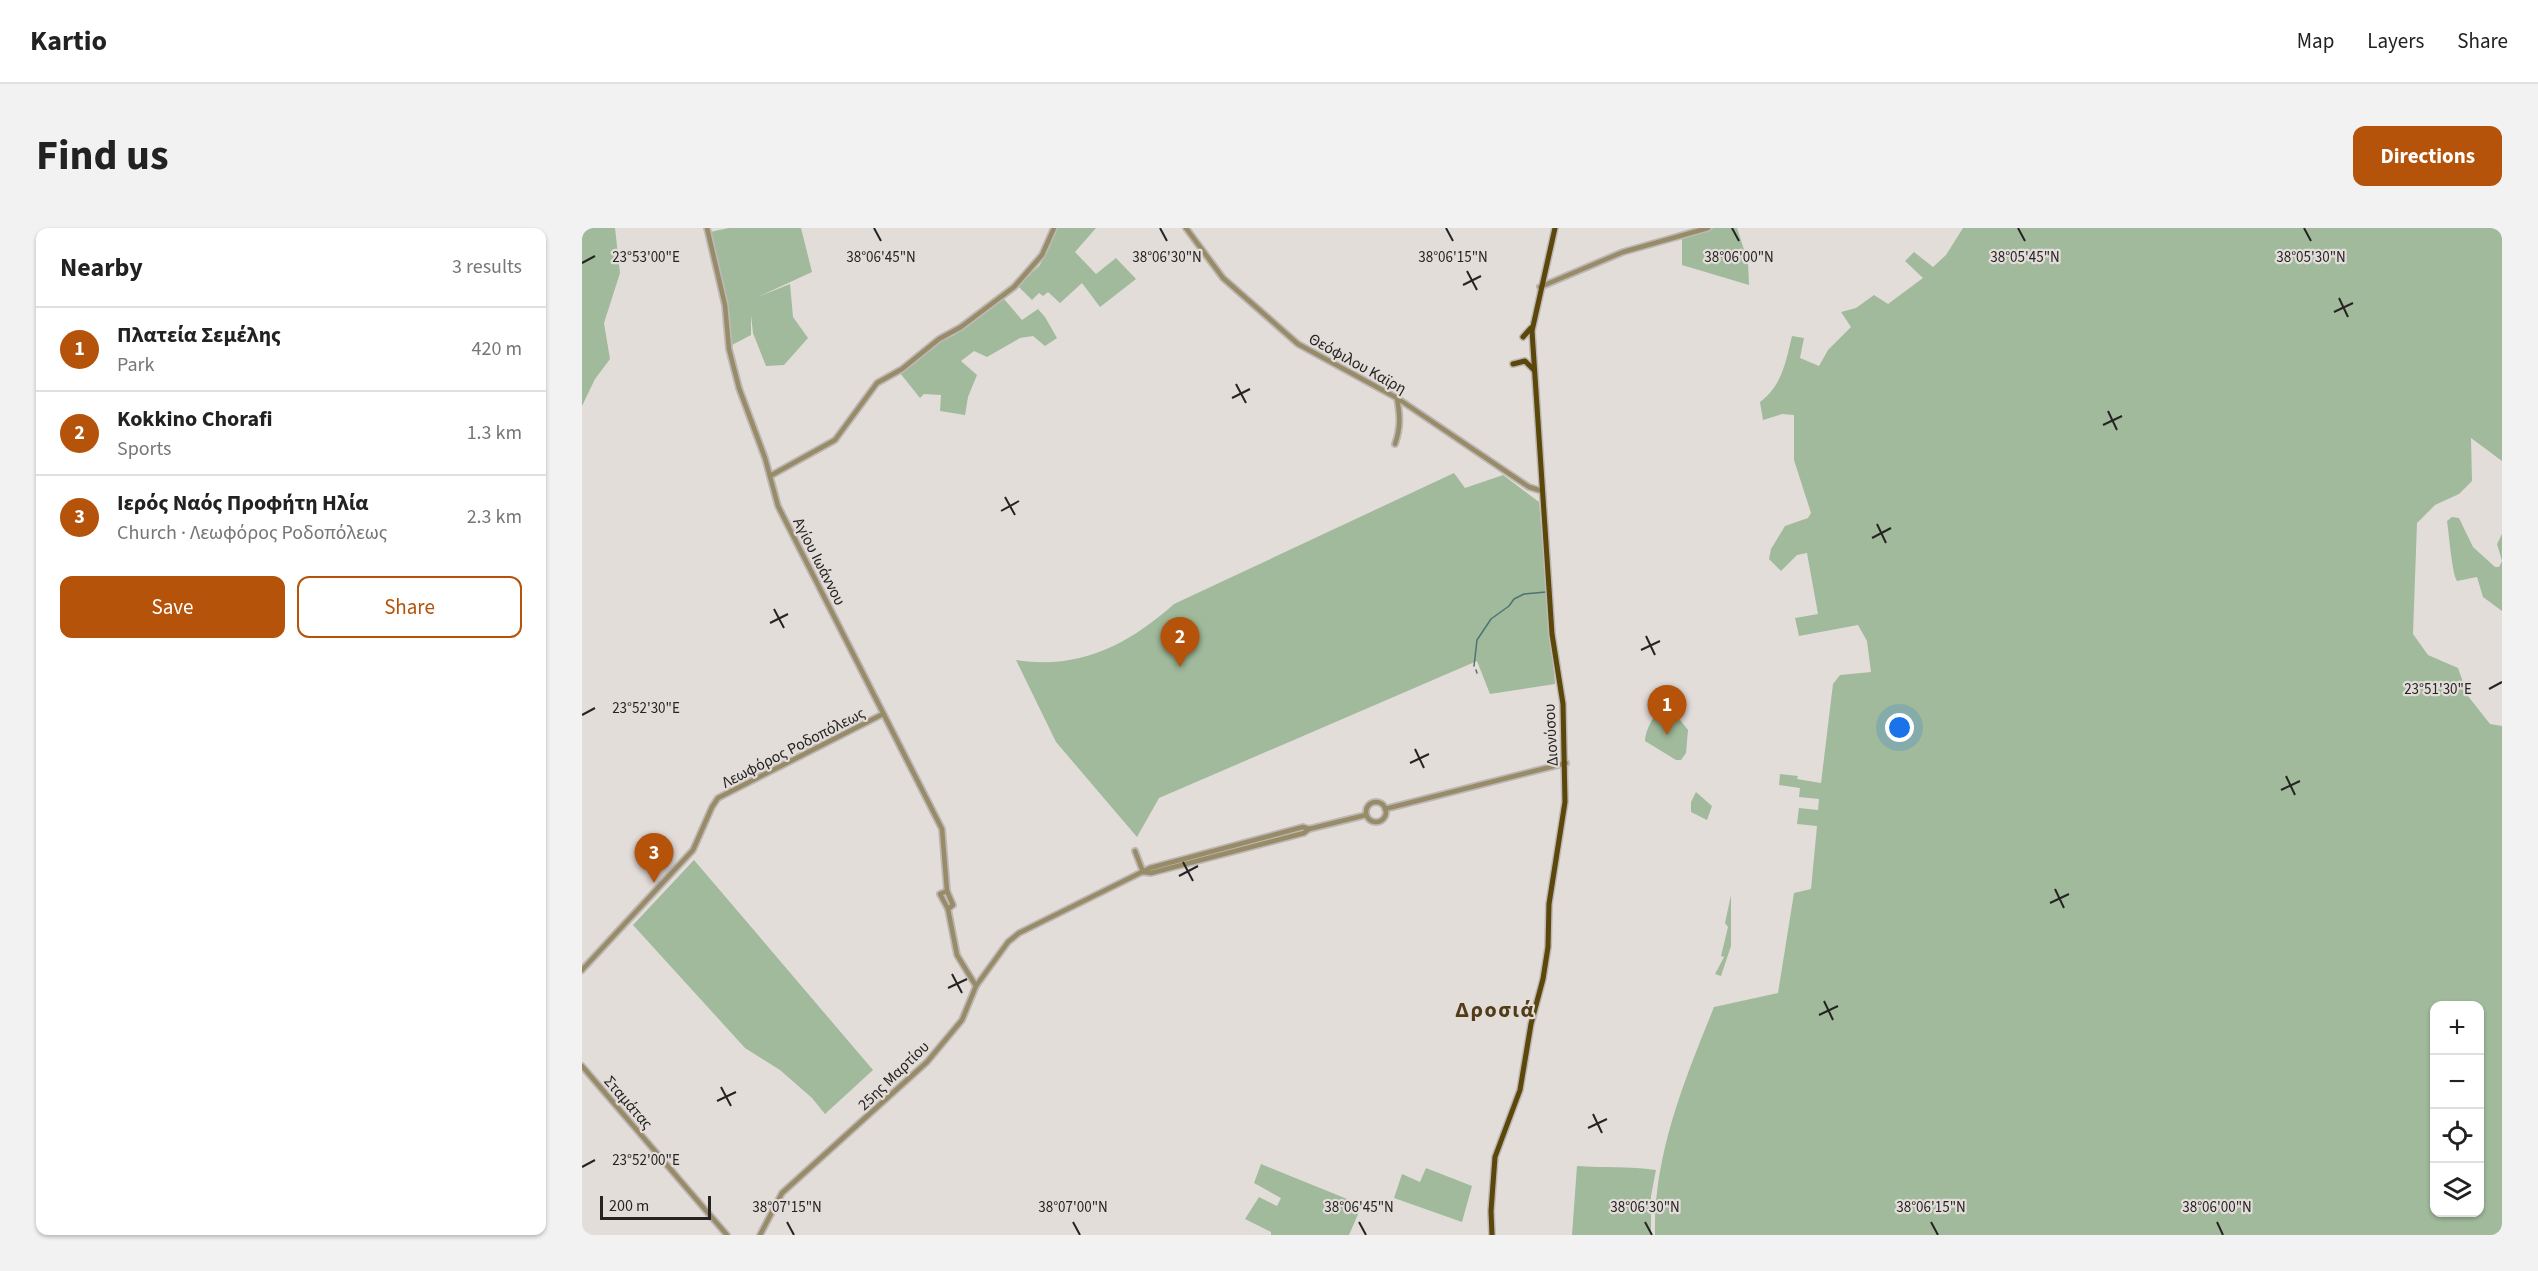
<!DOCTYPE html>
<meta charset="utf-8">
<style>
:root{--surface:#fff;--page:#f2f2f2;--text:#222;--muted:#767676;--line:#e0e0e0;--accent:#b45309}
body{margin:0;font-family:"Source Sans 3",sans-serif;background:var(--page);color:var(--text)}
.controls{position:absolute;right:18px;bottom:18px;display:grid;overflow:hidden;border-radius:12px;box-shadow:0 2px 4px #0004}
.controls button{width:54px;height:54px;display:grid;place-items:center;padding:0;border:0;border-bottom:2px solid var(--line);background:var(--surface);color:var(--text);font:30px sans-serif}
.scale{position:absolute;left:18px;bottom:15px;width:111px;box-sizing:border-box;padding-left:6px;border:3px solid #262423;border-top:0;font-size:16px;line-height:21px;white-space:nowrap;color:#262423;-webkit-text-stroke:4px #e3ddda;paint-order:stroke}
.you{position:absolute;left:1318px;top:500px;width:21px;height:21px;margin:-15px;border:4px solid #fff;border-radius:50%;background:#1a73e8;box-shadow:0 0 0 9px #1a73e833}
.badge{display:grid;place-items:center;width:39px;height:39px;border-radius:50%;background:var(--accent);color:#fff;font-size:20px;font-weight:700}
.pin{position:absolute;translate:-50% -50px;filter:drop-shadow(0 2px 3px #0008)}
.pin::after{content:'';position:absolute;top:32px;width:21px;height:18px;background:inherit;clip-path:polygon(0 0,100% 0,50% 100%)}
.list{margin:0;padding:0;list-style:none}
h2{display:flex;justify-content:space-between;align-items:center;height:78px;margin:0;padding:0 24px;font-size:26px}
h2 small{font-size:20px;font-weight:400;color:var(--muted)}
.list li{display:grid;grid-template-columns:39px 1fr auto;gap:18px;align-items:center;box-sizing:border-box;height:84px;padding:0 24px;border-top:2px solid var(--line)}
.list b{display:block;font-size:22px;white-space:nowrap}
.list p{margin:0;font-size:20px;white-space:nowrap;color:var(--muted)}
.list em{font-size:20px;font-style:normal;color:var(--muted)}
.actions{display:flex;gap:12px;padding:18px 24px}
.actions a{flex:1;padding:14px 0;border:2px solid var(--accent);border-radius:12px;text-align:center;font-size:21px;color:var(--accent)}
.actions .main{background:var(--accent);color:#fff}
.icon{flex:none;width:33px;height:33px;fill:none;stroke:currentColor;stroke-width:2;stroke-linecap:round;stroke-linejoin:round}
.map{position:relative;flex:none;width:1920px;height:1007px;overflow:hidden;border-radius:12px}
header{display:flex;align-items:center;gap:36px;box-sizing:border-box;height:84px;padding:0 30px;background:var(--surface);border-bottom:2px solid var(--line)}
header strong{font-size:28px}
nav{display:flex;gap:33px;margin-inline-start:auto;font-size:21px}
.intro{display:flex;align-items:center;justify-content:space-between;box-sizing:border-box;height:144px;padding:0 36px}
h1{margin:0;font-size:42px}
.button{padding:15px 27px;border-radius:12px;background:var(--accent);color:#fff;font-size:21px;font-weight:700}
main{display:flex;gap:36px;padding:0 36px}
aside{flex:1;background:var(--surface);border-radius:12px;box-shadow:0 2px 4px #0004}
.map>svg:first-child{display:block}
</style>
<header>
<strong>Kartio</strong>
<nav><a>Map</a><a>Layers</a><a>Share</a></nav>
</header>
<div class="intro"><h1>Find us</h1><a class="button">Directions</a></div>
<main>
<aside>
<h2>Nearby<small>3 results</small></h2>
<ul class="list">
<li><span class="badge">1</span><div><b>Πλατεία Σεμέλης</b><p>Park</p></div><em>420 m</em></li>
<li><span class="badge">2</span><div><b>Kokkino Chorafi</b><p>Sports</p></div><em>1.3 km</em></li>
<li><span class="badge">3</span><div><b>Ιερός Ναός Προφήτη Ηλία</b><p>Church · Λεωφόρος Ροδοπόλεως</p></div><em>2.3 km</em></li>
</ul>
<div class="actions"><a class="main">Save</a><a>Share</a></div>
</aside>
<div class="map">
<svg width="1920" height="1007" viewBox="0 0 1920 1007">
<rect width="100%" height="100%" fill="#e3ddda"/>
<g fill="#a0ba9b" fill-rule="evenodd">
<path d="M 0,0 L 33,0 L 38,45 L 22,95 L 28,131 L 13,151 L 0,178 Z"/>
<path d="M 147,0 L 219,0 L 230,44 L 178,68 L 208,56 L 211,89 L 226,110 L 202,137 L 184,138 L 171,105 L 169,87 L 169,107 L 150,117 L 128,4 Z"/>
<path d="M 475,0 L 514,0 L 493,24 L 514,46 L 534,30 L 554,51 L 518,79 L 500,55 L 478,75 L 466,64 L 461,68 L 457,65 L 450,72 L 436,58 L 458,37 Z"/>
<path d="M 1132,0 L 1155,0 L 1166,34 L 1167,57 L 1100,37 L 1100,9 Z"/>
<path d="M 1381,0 L 1920,0 L 1920,233 L 1889,210 L 1890,253 L 1877,266 L 1853,277 L 1835,295 L 1831,406 L 1846,427 L 1876,440 L 1886,468 L 1908,496 L 1920,498 L 1920,1007 L 1073,1007 C 1071,927 1103,851 1132,779 L 1196,765 L 1212,665 L 1229,661 L 1235,598 L 1215,596 L 1217,580 L 1236,582 L 1237,571 L 1217,569 L 1218,560 L 1197,557 L 1198,546 L 1216,548 L 1215,551 L 1239,555 L 1251,456 L 1258,447 L 1289,444 L 1285,413 L 1276,397 L 1217,408 L 1213,390 L 1236,386 L 1225,325 L 1215,327 L 1199,343 L 1187,331 L 1189,321 L 1203,298 L 1226,290 L 1229,285 L 1212,232 L 1212,187 L 1200,186 L 1181,192 L 1178,174 C 1200,158 1204,133 1210,108 L 1222,110 L 1218,130 L 1237,138 L 1246,122 L 1269,99 L 1259,84 L 1274,80 L 1292,67 L 1306,76 L 1341,50 L 1323,33 L 1332,24 L 1351,39 L 1364,27 ZM 1852,778 L 1898,778 L 1898,984 L 1852,984 Z"/>
<path d="M 422,71 L 440,92 L 456,81 L 463,89 L 475,110 L 463,118 L 451,108 L 438,110 L 405,129 L 392,123 L 379,133 L 395,147 L 386,169 L 383,187 L 358,183 L 359,167 L 342,166 L 338,170 L 318,145 C 337,134 349,114 371,108 Z"/>
<path d="M 872,245 L 883,260 L 921,247 L 957,274 L 973,456 L 908,466 L 895,433 L 577,570 L 555,609 L 474,514 L 434,432 C 497,442 546,417 592,376 Z"/>
<path d="M 1870,289 L 1877,290 L 1891,319 L 1913,339 L 1917,339 L 1920,333 L 1915,316 L 1920,306 L 1920,383 L 1901,369 L 1895,349 L 1875,353 C 1870,346 1867,305 1865,293 Z"/>
<path d="M 1081,480 L 1091,483 L 1106,502 L 1104,525 L 1099,532 L 1094,532 L 1063,513 C 1063,503 1072,485 1081,480 Z"/>
<path d="M 1114,564 L 1130,578 L 1125,592 L 1109,584 L 1109,574 Z"/>
<path d="M 112,632 L 291,842 L 243,886 L 230,870 L 198,842 L 163,820 L 51,697 Z"/>
<path d="M 1149,667 L 1149,718 L 1139,748 L 1133,746 L 1142,729 L 1139,728 L 1146,699 L 1143,695 Z"/>
<path d="M 679,936 L 780,977 L 767,1007 L 689,1007 L 689,1004 L 663,991 L 677,969 L 695,978 L 699,970 L 672,955 Z"/>
<path d="M 995,938 C 1022,940 1047,938 1074,942 L 1069,968 L 1069,1007 L 990,1007 Z"/>
<path d="M 844,940 L 890,958 L 880,994 L 812,970 L 820,946 L 838,954 Z"/>
</g>
<g fill="none" stroke-linecap="round" stroke-linejoin="round">
<g stroke="#4f7275" stroke-width="1.5">
<path d="M 892,438 L 895,412 L 909,391 L 927,378 L 932,371 L 942,366 L 964,364"/>
<path d="M 894,442 L 895,445"/>
</g>
<defs>
<g id="minor">
<path d="M 125,0 L 143,77 L 147,121 L 157,160 L 183,230 L 196,278 L 360,601 L 365,663"/>
<path d="M 604,0 L 641,50 L 716,116 L 815,170 L 947,259 L 960,263"/>
<path d="M 958,59 L 1041,24 L 1126,0"/>
<path d="M 813,216 C 819,199 818,187 815,170"/>
<path d="M 188,248 L 253,212 L 295,155 L 320,141 L 357,111 L 379,99 L 432,59 L 460,27 L 472,0"/>
<circle cx="794" cy="584" r="10"/>
<path d="M 803,581 L 984,535"/>
<path d="M 727,601 L 784,587"/>
<path d="M 553,623 L 561,644"/>
<path d="M 365,663 L 371,677 L 366,681 L 358,666 Z"/>
<path d="M 0,742 L 111,622 L 130,579 L 136,570 L 301,486"/>
<path d="M 394,758 L 426,714 L 437,705 L 552,648 L 568,640 L 721,599 L 727,601 L 722,605 L 569,645 L 561,644"/>
<path d="M 0,838 L 145,1007"/>
<path d="M 178,1007 L 200,965 L 345,834 L 380,792 L 394,758 L 375,727 L 366,681"/>
</g>
<g id="major">
<path d="M 941,109 L 949,100"/>
<path d="M 931,136 L 943,133 L 952,142"/>
<path d="M 910,1007 L 909,983 L 913,929 L 938,862 L 949,796 L 961,751 L 966,719 L 967,676 L 983,574 L 981,476 L 970,406 L 950,103 L 973,0"/>
</g>
</defs>
<use href="#minor" stroke="#bdb8b5" stroke-width="8"/>
<use href="#major" stroke="#bdb8b5" stroke-width="8"/>
<use href="#minor" stroke="#988b68" stroke-width="4.5"/>
<use href="#major" stroke="#5a4709" stroke-width="5"/>
</g>
<path fill="none" stroke="#262423" stroke-width="2" d="M 292,0 L 299,13M 578,0 L 585,13M 864,0 L 871,13M 1150,0 L 1157,13M 1436,0 L 1443,13M 1722,0 L 1729,13M 0,35 L 13,28M 885,43 L 895,62M 881,57 L 899,48M 1757,70 L 1766,89M 1752,84 L 1771,75M 654,156 L 664,175M 650,170 L 668,161M 1526,183 L 1535,202M 1521,197 L 1540,188M 423,269 L 433,287M 419,283 L 437,273M 1295,296 L 1304,315M 1290,310 L 1309,300M 192,381 L 202,400M 188,395 L 206,386M 1064,408 L 1073,427M 1059,422 L 1078,413M 1907,461 L 1920,454M 0,487 L 13,480M 833,521 L 842,540M 828,535 L 847,526M 1704,548 L 1713,567M 1699,562 L 1718,553M 601,634 L 611,653M 597,648 L 616,638M 1473,661 L 1482,680M 1468,675 L 1487,666M 370,746 L 380,765M 366,760 L 385,751M 1242,773 L 1251,792M 1237,787 L 1256,778M 139,859 L 149,878M 135,873 L 154,864M 1011,886 L 1020,905M 1006,900 L 1025,891M 0,939 L 13,932M 205,994 L 212,1007M 491,994 L 498,1007M 777,994 L 784,1007M 1063,994 L 1070,1007M 1349,994 L 1356,1007M 1635,994 L 1641,1007"/>
<g text-anchor="middle" stroke-width="4.5" stroke-linejoin="round" paint-order="stroke">
<g font-size="16" fill="#262423" stroke="#e3ddda">
<text transform="translate(776 135) rotate(29)" y="6">Θεόφιλου Καϊρη</text>
<text transform="translate(238 333) rotate(63)" y="6">Αγίου Ιωάννου</text>
<text transform="translate(968 507) rotate(-93)" y="6">Διονύσου</text>
<text transform="translate(211 519) rotate(-27)" y="6">Λεωφόρος Ροδοπόλεως</text>
<text transform="translate(311 847) rotate(-44)" y="6">25ης Μαρτίου</text>
<text transform="translate(47 874) rotate(49)" y="6">Σταμάτας</text>
</g>
<g font-size="22" font-weight="bold" letter-spacing="1.5" fill="#513c17" stroke="#e3ddda">
<text x="913" y="789">Δροσιά</text>
</g>
</g>
<g font-size="15" text-anchor="middle" fill="#262423" stroke="#e3ddda" stroke-width="4.5" stroke-linejoin="round" paint-order="stroke">
<text x="64" y="34">23°53'00"E</text>
<text x="299" y="34">38°06'45"N</text>
<text x="585" y="34">38°06'30"N</text>
<text x="1443" y="34">38°05'45"N</text>
<text x="871" y="34">38°06'15"N</text>
<text x="1157" y="34">38°06'00"N</text>
<text x="1729" y="34">38°05'30"N</text>
<text x="1856" y="466">23°51'30"E</text>
<text x="64" y="485">23°52'30"E</text>
<text x="64" y="937">23°52'00"E</text>
<text x="205" y="984">38°07'15"N</text>
<text x="491" y="984">38°07'00"N</text>
<text x="777" y="984">38°06'45"N</text>
<text x="1063" y="984">38°06'30"N</text>
<text x="1349" y="984">38°06'15"N</text>
<text x="1635" y="984">38°06'00"N</text>
</g>
</svg>
<div class="controls">
<button>+</button>
<button>−</button>
<button><svg class="icon" aria-label="locate" viewBox="0 0 24 24"><circle cx="12" cy="12" r="6"/><path d="M12 2v4M12 18v4M2 12h4M18 12h4"/></svg></button>
<button><svg class="icon" aria-label="layers" viewBox="0 0 24 24"><path d="M12 4l9 5-9 5-9-5zM3 14l9 5 9-5"/></svg></button>
</div>
<div class="scale">200 m</div>
<div class="you"></div>
<div class="pin badge" style="left:1085px;top:507px">1</div>
<div class="pin badge" style="left:598px;top:439px">2</div>
<div class="pin badge" style="left:72px;top:655px">3</div>
</div>
</main>
